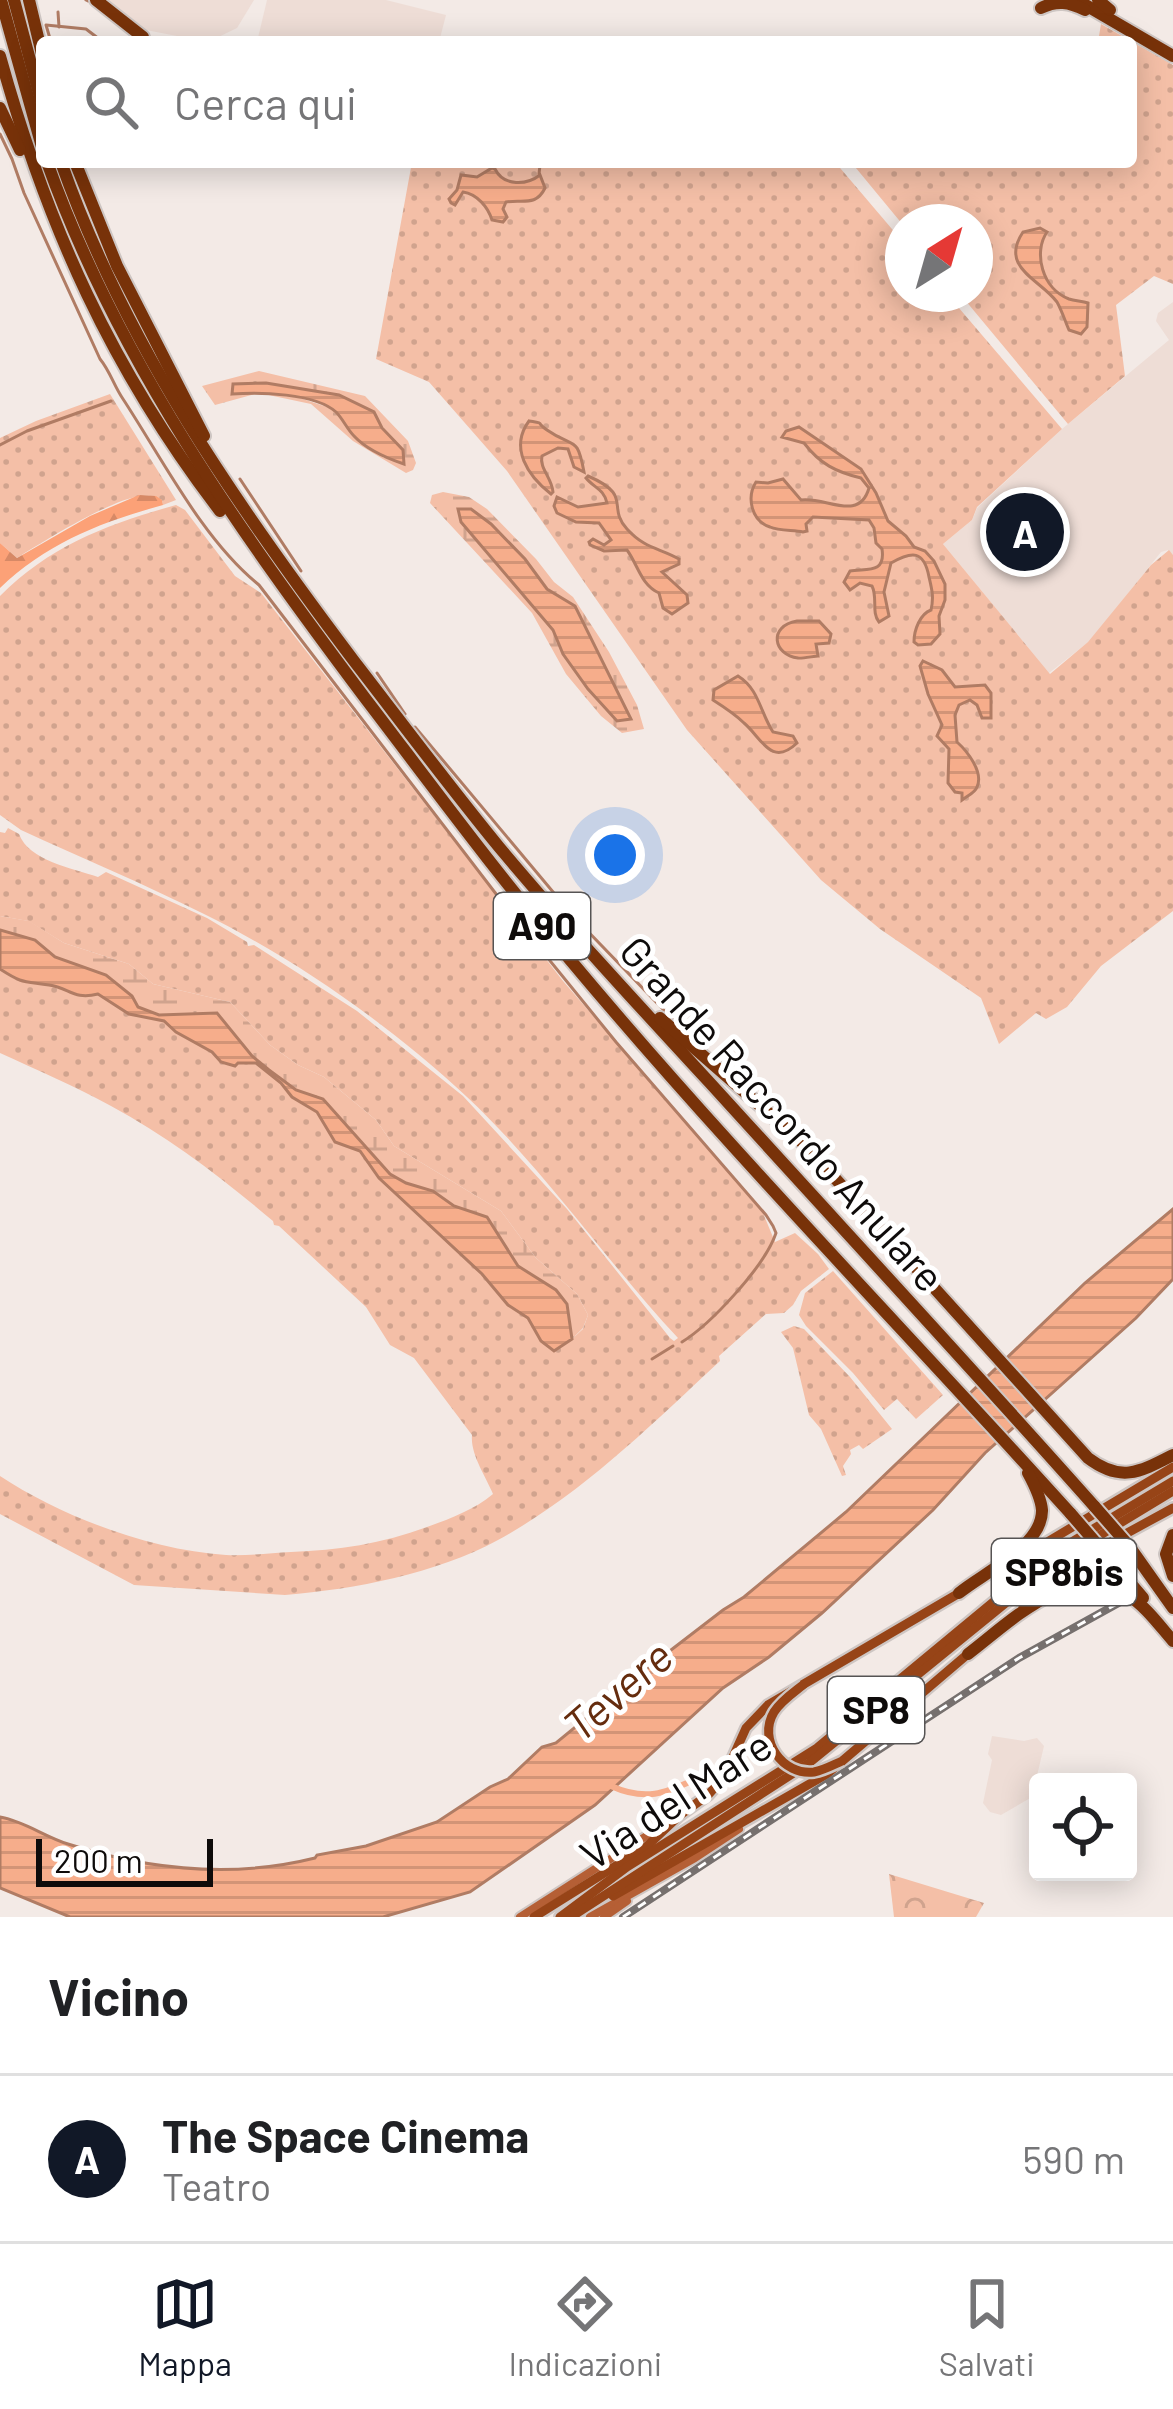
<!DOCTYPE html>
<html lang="it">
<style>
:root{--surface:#fff;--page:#f2f2f2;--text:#202124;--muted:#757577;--line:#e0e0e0;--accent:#111827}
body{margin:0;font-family:Barlow,sans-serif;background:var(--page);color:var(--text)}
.controls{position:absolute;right:36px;bottom:36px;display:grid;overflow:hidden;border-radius:12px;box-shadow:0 6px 30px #0003}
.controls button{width:108px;height:108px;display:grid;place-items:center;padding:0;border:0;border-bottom:3px solid var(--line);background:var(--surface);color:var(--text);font:60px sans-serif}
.compass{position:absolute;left:885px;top:204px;width:108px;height:108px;border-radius:50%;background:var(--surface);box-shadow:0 6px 30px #0003;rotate:37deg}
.scale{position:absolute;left:36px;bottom:30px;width:177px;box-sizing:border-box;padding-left:12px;border:6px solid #0e0b0a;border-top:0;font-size:33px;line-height:42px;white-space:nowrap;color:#0e0b0a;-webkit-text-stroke:9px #fff;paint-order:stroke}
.you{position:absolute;left:615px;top:855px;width:42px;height:42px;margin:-30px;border:9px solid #fff;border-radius:50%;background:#1a73e8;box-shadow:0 0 0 18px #1a73e833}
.badge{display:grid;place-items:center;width:78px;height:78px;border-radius:50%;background:var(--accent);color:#fff;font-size:39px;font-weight:700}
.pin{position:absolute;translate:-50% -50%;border:6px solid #fff;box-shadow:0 3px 12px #0006}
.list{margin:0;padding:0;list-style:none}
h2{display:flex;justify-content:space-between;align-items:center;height:156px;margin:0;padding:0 48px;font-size:51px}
h2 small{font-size:39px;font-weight:400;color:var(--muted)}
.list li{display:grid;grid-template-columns:78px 1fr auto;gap:36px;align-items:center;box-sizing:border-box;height:168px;padding:0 48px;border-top:3px solid var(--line)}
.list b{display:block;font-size:45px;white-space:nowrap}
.list p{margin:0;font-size:39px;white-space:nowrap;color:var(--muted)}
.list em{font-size:39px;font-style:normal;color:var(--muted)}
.icon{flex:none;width:66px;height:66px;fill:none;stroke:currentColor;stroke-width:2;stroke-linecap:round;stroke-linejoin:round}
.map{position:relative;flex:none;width:1173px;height:1917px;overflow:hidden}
.search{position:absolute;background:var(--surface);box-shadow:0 6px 30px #0003;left:36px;right:36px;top:36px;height:132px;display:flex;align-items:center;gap:30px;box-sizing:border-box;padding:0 42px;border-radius:12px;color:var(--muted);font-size:45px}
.sheet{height:324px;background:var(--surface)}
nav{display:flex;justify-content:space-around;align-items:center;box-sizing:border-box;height:168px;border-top:3px solid var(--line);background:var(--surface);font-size:33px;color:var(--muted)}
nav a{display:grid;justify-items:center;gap:6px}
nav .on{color:var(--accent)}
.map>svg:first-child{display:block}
</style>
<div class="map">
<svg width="1173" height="1917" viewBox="0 0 1173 1917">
<defs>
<pattern id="grass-dots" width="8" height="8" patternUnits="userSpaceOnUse" patternTransform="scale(3)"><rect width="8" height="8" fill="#f4bfa7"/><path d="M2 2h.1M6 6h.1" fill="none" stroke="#d0a38e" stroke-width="1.8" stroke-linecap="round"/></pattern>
<pattern id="forest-firs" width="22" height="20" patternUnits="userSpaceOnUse" patternTransform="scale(3)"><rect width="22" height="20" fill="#fca177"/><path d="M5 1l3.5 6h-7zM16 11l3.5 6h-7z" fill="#d78966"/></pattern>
<pattern id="wetland-marsh" width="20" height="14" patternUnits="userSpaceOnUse" patternTransform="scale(3)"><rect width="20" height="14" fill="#f4bfa7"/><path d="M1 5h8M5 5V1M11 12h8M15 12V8" fill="none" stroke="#d0a38e"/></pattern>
<pattern id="park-crowns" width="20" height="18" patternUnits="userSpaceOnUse" patternTransform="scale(3)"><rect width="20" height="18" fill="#f4bfa7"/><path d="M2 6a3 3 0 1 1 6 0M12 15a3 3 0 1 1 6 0" fill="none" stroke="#d0a38e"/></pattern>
<pattern id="water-rules" width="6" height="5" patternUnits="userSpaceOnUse" patternTransform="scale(3)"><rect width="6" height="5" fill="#f6ad8b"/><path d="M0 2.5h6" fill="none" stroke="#d29477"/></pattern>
</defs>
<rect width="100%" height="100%" fill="#f3eae6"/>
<g fill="#eeddd6">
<path d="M 105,0 L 254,0 L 237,28 L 208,42 L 146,30 Z"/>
<path d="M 267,0 L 386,0 L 446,15 L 439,42 L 257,42 Z"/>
<path d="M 1173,302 L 1173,555 L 1168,550 L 1161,552 L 1091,640 L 1049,673 L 943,544 L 972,520 L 977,508 L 1062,429 L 1169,340 L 1156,321 L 1158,313 Z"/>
<path d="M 992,1736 L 1024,1741 L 1037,1738 L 1044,1746 L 1032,1797 L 1001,1815 L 990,1812 L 983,1803 L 992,1760 L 988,1754 Z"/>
</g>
<g fill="url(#grass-dots)">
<path d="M 1101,24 L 1173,65 L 1173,284 L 1154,276 L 1116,305 L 1125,376 L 1068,424 L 960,294 L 975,294 L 975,222 L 903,222 L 903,225 L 851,162 L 1131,162 L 1131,42 L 1098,42 Z"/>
<path d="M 412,162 L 835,162 L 903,242 L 903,294 L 947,294 L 1062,429 L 977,507 L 972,520 L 943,544 L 1050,674 L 1088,642 L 1151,565 L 1169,550 L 1173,555 L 1173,911 L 1101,966 L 1067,1007 L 1046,1019 L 1036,1013 L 999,1044 L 981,998 L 880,929 L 821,880 L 687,730 L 507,471 L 429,382 L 376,359 Z"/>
<path d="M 110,394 L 176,500 L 163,505 L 162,500 C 153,497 152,495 142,496 C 113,498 44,541 17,558 L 0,543 L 0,438 L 36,421 Z"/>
<path d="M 176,505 L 185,510 L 235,576 L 261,593 L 563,981 L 763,1213 L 775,1242 L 795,1233 L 818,1254 L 829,1269 L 801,1291 L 793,1305 L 784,1313 L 766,1314 L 719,1356 L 720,1361 C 650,1426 582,1494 498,1540 C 435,1574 356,1589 285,1595 L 134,1585 L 0,1514 L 0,1476 C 62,1517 151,1550 226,1555 C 247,1556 269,1553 291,1552 C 338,1550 382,1544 427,1527 C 449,1519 474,1510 493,1494 C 486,1477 470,1454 472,1435 L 414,1358 L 390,1345 L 366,1307 L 279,1226 L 274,1225 L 273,1221 C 223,1179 169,1137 111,1106 C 75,1086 37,1070 0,1053 L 0,969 C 23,983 23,981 49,985 C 70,988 73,1000 98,994 L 129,1014 L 164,1021 L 176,1032 L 212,1053 L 221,1062 L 256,1063 L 281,1083 L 292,1097 L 317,1112 L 335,1142 L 360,1151 L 379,1178 L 402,1201 L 417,1211 L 462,1257 L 482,1274 L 508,1305 L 528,1318 L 541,1341 L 572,1339 L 583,1329 L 588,1315 L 577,1294 L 536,1258 L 501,1211 L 394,1146 L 376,1120 L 324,1077 L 298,1065 L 270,1045 L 230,1002 L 153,984 L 129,964 L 64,943 L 28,921 L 0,916 L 0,832 L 5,833 L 8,828 L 19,834 C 29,861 72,868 98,877 L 106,872 L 207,918 L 247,942 L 248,946 L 254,945 L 357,1011 L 463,1096 L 567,1209 L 670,1338 L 674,1341 L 678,1338 C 605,1260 545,1170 467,1097 C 391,1026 297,960 204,914 C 144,884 82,858 21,830 L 0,815 L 0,596 C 51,545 108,524 176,505 Z"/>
<path d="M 833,1271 L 943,1395 L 916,1419 L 897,1399 L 884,1410 L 853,1373 L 806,1326 L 799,1315 L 805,1293 Z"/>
<path d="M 794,1326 L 804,1329 L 850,1377 L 892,1429 L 863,1449 L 859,1445 L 850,1450 L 851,1454 L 843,1466 L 846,1475 L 842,1476 L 821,1429 L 809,1415 L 793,1348 L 781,1332 Z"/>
</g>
<path fill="url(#forest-firs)" d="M 139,495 L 156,496 L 162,500 L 163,505 C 101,522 47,543 0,588 L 0,543 L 17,558 L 90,516 Z"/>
<g fill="url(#wetland-marsh)" fill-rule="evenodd">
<path d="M 259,371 L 365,396 L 408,441 L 416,463 L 413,470 L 406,473 L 353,441 L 311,404 L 259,393 L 215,405 L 202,386 ZM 266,383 L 374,412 L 382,428 L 403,450 L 384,458 L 356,438 L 333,409 L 300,398 L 263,392 L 233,394 Z"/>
<path d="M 443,492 L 469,497 L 487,509 L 536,559 L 554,582 L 573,597 L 609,652 L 637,705 L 644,729 L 622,733 L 601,716 L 566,674 L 532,613 L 430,503 L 432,495 ZM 461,522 L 525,559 L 547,589 L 591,637 L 607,671 L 563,654 L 553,630 Z"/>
<path d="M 0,916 L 29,921 L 64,943 L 129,964 L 153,984 L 230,1002 L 270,1045 L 298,1065 L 324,1077 L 376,1120 L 394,1146 L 501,1211 L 536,1258 L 577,1294 L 588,1315 L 583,1328 L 572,1339 L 566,1304 L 556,1290 L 518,1266 L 487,1217 L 454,1206 L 433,1191 L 406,1183 L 390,1174 L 324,1100 L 296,1091 L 269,1070 L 252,1056 L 217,1013 L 159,1015 L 138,1007 L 131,996 L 106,975 L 55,957 L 35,940 L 0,930 Z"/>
</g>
<path fill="url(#park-crowns)" d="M 889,1874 L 984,1903 L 976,1917 L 894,1917 Z"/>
<g fill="url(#water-rules)" stroke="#b07c64" stroke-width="3">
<path d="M 492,168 L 495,169 C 504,187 527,185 540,175 L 545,188 C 536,207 522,199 506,202 L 503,209 L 507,217 L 503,222 L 492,220 C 488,207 477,194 463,192 L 455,205 L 451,203 L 449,199 L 457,190 L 461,175 L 477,177 Z"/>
<path d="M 1040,228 L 1047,232 C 1033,252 1042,289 1069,299 C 1075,301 1082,301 1088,303 L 1087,327 L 1081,334 L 1069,330 C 1065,321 1062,311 1057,302 C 1040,279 999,268 1023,232 Z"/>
<path d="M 266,383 L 339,395 L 374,412 L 382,428 L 403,450 L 404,464 C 386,458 367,450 354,436 C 347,429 343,419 336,412 C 315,393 259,392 232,394 L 233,384 Z"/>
<path d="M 529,421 C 547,424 533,420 547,430 C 574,449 577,434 584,472 L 574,467 L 568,449 L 558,448 L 542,456 C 539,468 552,478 553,492 L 551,494 C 528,476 509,448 529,421 Z"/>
<path d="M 799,427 L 861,469 L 876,493 L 888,521 L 906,536 L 914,547 L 925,551 L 934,561 L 945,584 L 945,600 L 939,616 L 940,634 L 931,644 L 918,645 L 914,642 C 914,630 920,614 931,610 C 934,597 932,590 929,577 C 924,550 912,551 891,563 L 884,592 L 889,616 L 879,622 C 871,612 878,598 872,586 L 860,583 L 850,590 L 844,582 L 850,571 C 865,568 886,575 882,549 L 876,543 L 874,528 L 869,520 L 813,517 L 806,524 L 807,531 L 803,532 C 793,530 779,531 770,527 C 750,520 747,496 756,482 L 768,483 L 783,479 L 801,500 C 825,496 859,523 869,488 L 861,478 C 836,472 820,464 804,443 L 782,437 L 786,431 Z"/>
<path d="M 588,476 C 634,496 606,506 627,529 C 645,549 660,548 679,559 L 679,564 L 662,572 L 687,595 L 688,603 L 672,614 L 663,608 L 659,593 C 641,585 638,565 627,550 L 604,551 L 590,545 L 589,542 L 593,539 L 604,545 L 611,540 L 599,523 L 576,522 L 557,513 L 554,506 L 557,497 L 578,507 L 607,503 C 604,489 594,488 586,478 Z"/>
<path d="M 458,509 L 471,509 L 491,524 L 525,559 L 547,589 L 575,606 L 631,719 L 617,721 L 588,689 L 563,654 L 553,630 L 461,522 Z"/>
<path d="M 797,621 L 819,621 L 831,634 L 829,643 L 816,644 L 818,656 C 815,656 800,659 798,658 C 773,655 768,626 797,621 Z"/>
<path d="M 923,661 L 942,670 L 955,687 L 985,685 L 991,693 L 991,718 L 982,718 L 977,705 L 970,700 L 959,705 L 955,715 L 957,742 C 967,751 984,772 977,787 C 975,793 967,796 962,800 L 962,793 L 955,792 L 948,783 L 949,749 L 937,736 L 942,725 L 928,694 L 920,666 Z"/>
<path d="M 738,676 C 759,689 760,712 773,732 L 793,736 L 797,743 C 771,768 761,737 744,723 C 735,714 724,707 713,700 L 714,690 Z"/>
<path d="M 0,930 L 35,940 L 55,957 L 106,975 L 132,996 L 138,1007 L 159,1015 L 217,1013 L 252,1056 L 269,1070 L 296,1090 L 323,1099 L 390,1174 L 406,1183 L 433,1191 L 454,1206 L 487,1217 L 518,1266 L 556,1290 L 567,1304 L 572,1339 L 554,1351 L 541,1341 L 528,1318 L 508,1305 L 482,1274 L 379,1178 L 360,1151 L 335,1142 L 317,1112 L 292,1097 L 281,1083 L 256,1063 L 238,1063 L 235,1066 L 221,1062 L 212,1052 L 176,1032 L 164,1021 L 129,1014 L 98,994 C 73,1000 70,988 49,985 C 23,981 23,984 0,969 Z"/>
<path d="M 1173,1209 L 1173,1279 L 1136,1318 L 985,1453 L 933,1510 L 822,1613 L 769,1657 L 723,1688 L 595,1805 L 470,1892 L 383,1917 L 70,1917 L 0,1888 L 0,1817 C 24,1821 45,1837 68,1844 C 149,1870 231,1879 315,1858 L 317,1855 L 366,1846 L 437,1822 L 490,1787 L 508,1779 L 542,1747 L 556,1743 L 645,1670 L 723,1610 L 744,1597 L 846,1512 L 1085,1283 Z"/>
</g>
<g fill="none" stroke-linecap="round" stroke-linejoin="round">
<g stroke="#b07c64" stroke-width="3">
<path d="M 86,0 L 88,1"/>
<path d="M 58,12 L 59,27"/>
<path d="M 51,42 L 46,25 L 86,29 L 103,42"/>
<path d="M 529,42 L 529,41"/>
<path d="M 0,134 L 12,159 L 24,193 L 100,359 C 110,371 114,386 123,399 C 163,460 203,540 259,585 L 503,903 L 616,1042 L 766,1215 L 773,1226 L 776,1233 C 765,1266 711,1324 682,1342"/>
<path d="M 539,174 L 540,165"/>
<path d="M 0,445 L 27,431 L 111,401"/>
<path d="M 240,479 L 301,571"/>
<path d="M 377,673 L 405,714"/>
<path d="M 415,727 L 574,917 L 685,1032"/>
<path d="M 652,1359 L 673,1346"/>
</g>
<path stroke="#f6ad8b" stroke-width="6" d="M 611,1786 C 653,1805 673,1788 712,1772"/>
<defs>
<g id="secondary">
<path d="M 520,1917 L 665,1824"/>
<path d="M 590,1917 L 695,1858 L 739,1829"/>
<path d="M 604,1917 L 627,1901"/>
</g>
<g id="primary">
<path d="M 1007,1566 L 1173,1467"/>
<path d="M 1023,1606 L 1085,1556 L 1173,1508"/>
<path d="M 613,1896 L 827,1774 L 969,1653"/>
<path d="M 534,1917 L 646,1847 L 680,1815 L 708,1795 L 724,1777 L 746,1728 L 768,1705 L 961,1592"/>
<path d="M 560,1917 L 627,1867 L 817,1748 L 1050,1555 L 1173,1481"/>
<path d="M 571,1917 L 809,1763 L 1056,1562 L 1173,1491"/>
</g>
<g id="highway">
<path d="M 1,0 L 42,147"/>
<path d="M 14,0 L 42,105"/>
<path d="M 29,0 L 42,54"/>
<path d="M 96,0 L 143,37"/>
<path d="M 1077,0 L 1173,56"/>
<path d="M 1098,0 L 1110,10"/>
<path d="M 1041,8 C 1057,0 1069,2 1085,10"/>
<path d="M 0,56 C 47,226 112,370 220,511"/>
<path d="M 0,108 L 20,150"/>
<path d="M 47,162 C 118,361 239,530 365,698 C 433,787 499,877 572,962 C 731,1152 905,1330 1071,1514"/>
<path d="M 61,162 C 126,347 237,506 354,661 C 402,723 449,786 499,847 C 567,928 639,1006 711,1084 C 839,1225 969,1365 1095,1507"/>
<path d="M 75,162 L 117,266 L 204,436"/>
<path d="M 660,1018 L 804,1144 L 1088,1458 C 1121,1483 1140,1472 1173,1455"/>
<path d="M 1173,1535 L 1166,1554 L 1173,1576"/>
<path d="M 1129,1546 L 1173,1608"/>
<path d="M 1109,1558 L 1143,1598"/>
<path d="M 959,1593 C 983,1573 1043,1546 1042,1510 C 1041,1498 1034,1484 1028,1473"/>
<path d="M 968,1654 C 1009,1623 1072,1559 1126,1594 C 1145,1605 1159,1625 1173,1641"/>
</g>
</defs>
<use href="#secondary" stroke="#cec6c3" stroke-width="12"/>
<use href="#primary" stroke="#cec6c3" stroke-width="14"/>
<use href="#highway" stroke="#cec6c3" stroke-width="16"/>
<use href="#secondary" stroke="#b55f35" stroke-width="8"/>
<use href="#primary" stroke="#974417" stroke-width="9"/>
<use href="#highway" stroke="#783209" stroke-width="12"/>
<defs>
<path id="rail" d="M 623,1917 L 1019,1658 L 1124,1600"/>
</defs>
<use href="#rail" stroke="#76706e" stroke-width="8"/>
<use href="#rail" stroke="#fff" stroke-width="3" stroke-dasharray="9" stroke-linecap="butt"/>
<defs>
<path id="primary-bridge" d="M 803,1685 C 793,1693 781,1701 774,1712 C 757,1740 783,1776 814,1772 C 824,1770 833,1765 842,1761"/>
<g id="highway-bridge">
<path d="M 1095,1507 L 1129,1546"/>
<path d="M 1071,1514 L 1109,1558"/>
</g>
</defs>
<use href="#primary-bridge" stroke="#cec6c3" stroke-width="14" stroke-linecap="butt"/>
<use href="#highway-bridge" stroke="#cec6c3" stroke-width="16" stroke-linecap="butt"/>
<use href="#primary-bridge" stroke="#974417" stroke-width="9"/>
<use href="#highway-bridge" stroke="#783209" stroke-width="12"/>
</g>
<g text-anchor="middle" stroke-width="10" stroke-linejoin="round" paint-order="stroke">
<g fill="#fff" stroke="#565454" stroke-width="3">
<rect x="494" y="893" width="96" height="66" rx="9"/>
<rect x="992" y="1539" width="144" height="66" rx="9"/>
<rect x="828" y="1677" width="96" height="66" rx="9"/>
</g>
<g font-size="39" font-weight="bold" fill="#0e0b0a">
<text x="542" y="940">A90</text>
<text x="1064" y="1586">SP8bis</text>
<text x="876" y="1724">SP8</text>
</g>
<g font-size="42" fill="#0e0b0a" stroke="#fff">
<text transform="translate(782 1114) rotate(48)" y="15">Grande Raccordo Anulare</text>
<text transform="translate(676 1800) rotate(-33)" y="15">Via del Mare</text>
</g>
<g font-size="45" font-style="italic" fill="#652c0e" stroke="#fff">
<text transform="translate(618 1691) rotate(-41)" y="16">Tevere</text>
</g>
</g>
</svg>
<div class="controls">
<button><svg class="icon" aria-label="locate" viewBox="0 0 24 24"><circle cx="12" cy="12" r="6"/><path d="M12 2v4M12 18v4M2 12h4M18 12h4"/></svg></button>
</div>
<svg class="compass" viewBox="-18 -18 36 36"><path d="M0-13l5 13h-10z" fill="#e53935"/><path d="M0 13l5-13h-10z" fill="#757577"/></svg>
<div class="scale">200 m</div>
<div class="you"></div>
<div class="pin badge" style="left:1025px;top:532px">A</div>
<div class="search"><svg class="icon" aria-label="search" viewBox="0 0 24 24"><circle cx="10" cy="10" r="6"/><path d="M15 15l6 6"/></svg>Cerca qui</div>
</div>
<section class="sheet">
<h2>Vicino<small></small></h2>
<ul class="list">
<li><span class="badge">A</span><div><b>The Space Cinema</b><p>Teatro</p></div><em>590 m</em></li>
</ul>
</section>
<nav>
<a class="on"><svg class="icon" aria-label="map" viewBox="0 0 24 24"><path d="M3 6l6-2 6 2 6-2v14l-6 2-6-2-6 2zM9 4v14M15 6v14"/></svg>Mappa</a>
<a><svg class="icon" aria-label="directions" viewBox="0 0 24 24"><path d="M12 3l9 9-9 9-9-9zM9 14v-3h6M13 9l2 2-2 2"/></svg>Indicazioni</a>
<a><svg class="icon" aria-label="saved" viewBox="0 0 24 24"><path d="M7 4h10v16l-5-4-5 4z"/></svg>Salvati</a>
</nav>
